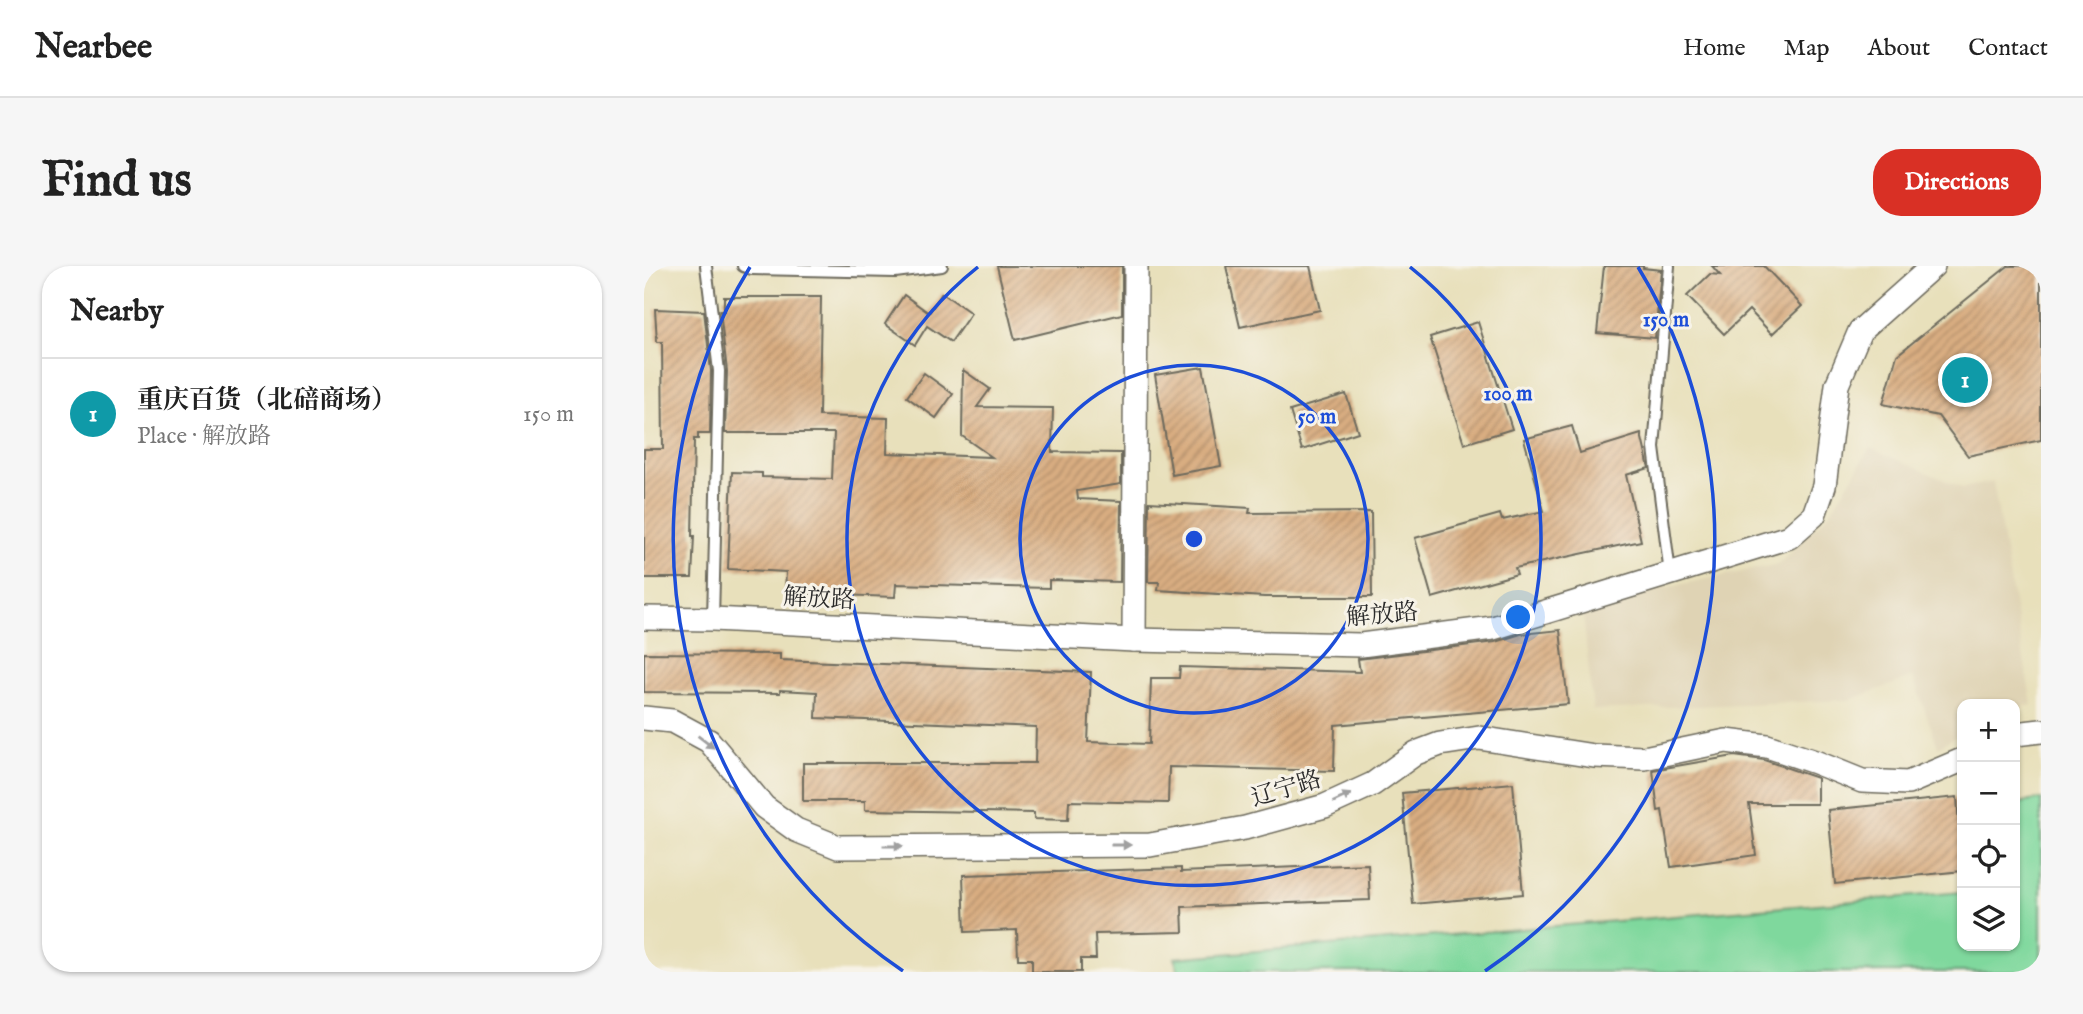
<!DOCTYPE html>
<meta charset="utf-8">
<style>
:root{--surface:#fff;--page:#f6f6f6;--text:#222;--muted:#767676;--line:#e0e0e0;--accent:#d93025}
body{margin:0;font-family:"IM FELL English","Noto Serif SC",serif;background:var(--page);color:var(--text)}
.controls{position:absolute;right:21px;bottom:21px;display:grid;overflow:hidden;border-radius:14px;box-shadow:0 2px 5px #0004}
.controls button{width:63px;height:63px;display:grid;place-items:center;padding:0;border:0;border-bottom:2px solid var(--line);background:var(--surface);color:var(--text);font:35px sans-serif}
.you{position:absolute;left:875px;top:352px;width:24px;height:24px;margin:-18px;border:5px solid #fff;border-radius:50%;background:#1a73e8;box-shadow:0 0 0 10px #1a73e833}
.badge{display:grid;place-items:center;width:46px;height:46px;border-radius:50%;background:var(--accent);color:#fff;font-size:23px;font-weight:700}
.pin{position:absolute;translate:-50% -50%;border:4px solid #fff;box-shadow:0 2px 7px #0006}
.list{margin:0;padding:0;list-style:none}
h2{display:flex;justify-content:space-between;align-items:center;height:91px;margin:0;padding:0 28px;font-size:30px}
h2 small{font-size:23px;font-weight:400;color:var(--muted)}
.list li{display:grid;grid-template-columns:46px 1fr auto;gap:21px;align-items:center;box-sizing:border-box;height:112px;padding:0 28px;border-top:2px solid var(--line)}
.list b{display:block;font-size:26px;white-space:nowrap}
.list p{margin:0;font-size:23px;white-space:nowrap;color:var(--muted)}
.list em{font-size:23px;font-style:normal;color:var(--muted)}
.icon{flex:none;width:38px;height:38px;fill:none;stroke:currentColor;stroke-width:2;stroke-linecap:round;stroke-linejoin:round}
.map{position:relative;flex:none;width:1397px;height:706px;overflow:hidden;border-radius:28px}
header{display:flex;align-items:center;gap:42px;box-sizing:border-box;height:98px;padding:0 35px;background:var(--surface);border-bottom:2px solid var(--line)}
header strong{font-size:33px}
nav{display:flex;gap:38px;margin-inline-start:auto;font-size:24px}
.intro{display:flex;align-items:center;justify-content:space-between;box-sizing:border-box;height:168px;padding:0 42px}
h1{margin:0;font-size:49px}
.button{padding:18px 32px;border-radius:28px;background:var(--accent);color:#fff;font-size:24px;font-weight:700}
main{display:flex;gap:42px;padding:0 42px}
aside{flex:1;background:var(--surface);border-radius:28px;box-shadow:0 2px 5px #0004}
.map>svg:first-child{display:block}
</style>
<header>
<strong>Nearbee</strong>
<nav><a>Home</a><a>Map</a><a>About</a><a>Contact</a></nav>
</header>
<div class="intro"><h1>Find us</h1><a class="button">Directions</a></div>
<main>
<aside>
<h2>Nearby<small></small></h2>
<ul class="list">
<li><span class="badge" style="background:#0f9aa8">1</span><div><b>重庆百货（北碚商场）</b><p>Place · 解放路</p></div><em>150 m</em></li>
</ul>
</aside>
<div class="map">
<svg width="1397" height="706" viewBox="0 0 1397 706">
<defs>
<pattern id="building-hatch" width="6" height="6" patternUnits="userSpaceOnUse" patternTransform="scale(1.75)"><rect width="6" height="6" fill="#d9ad81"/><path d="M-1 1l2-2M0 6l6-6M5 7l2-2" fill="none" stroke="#b08d6a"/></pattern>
</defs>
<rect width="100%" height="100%" fill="#f7f3e8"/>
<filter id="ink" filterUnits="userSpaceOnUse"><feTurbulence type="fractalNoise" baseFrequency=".0143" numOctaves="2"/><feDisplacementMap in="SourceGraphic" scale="14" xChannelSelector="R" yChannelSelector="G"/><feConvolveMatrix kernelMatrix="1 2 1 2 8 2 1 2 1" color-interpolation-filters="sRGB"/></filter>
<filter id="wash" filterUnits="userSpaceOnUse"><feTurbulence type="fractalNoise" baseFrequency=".00686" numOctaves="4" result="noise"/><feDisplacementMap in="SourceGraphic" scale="28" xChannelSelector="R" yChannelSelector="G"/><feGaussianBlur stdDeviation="1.57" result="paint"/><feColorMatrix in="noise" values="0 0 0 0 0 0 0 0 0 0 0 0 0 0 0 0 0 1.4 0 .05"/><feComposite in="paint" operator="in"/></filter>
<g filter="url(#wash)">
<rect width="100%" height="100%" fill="#e8e0bb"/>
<path fill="#dfd3b4" d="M 1226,182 L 1319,222 L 1349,216 L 1388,439 L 1371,442 L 1371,438 L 1318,438 L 1318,467 L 1294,481 L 1269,411 L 1205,434 L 949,444 L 938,339 L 1135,298 L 1188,244 Z"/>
<path fill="#7fd89d" stroke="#558264" stroke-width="2" d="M 1397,533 L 1397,706 L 535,706 L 530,692 L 1318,626 L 1318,680 L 1371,680 L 1371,538 Z"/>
<g id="blocks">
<g fill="url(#building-hatch)">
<path d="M 353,0 L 478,0 L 478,48 L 371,74 Z"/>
<path d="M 582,0 L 666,0 L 676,44 L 596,61 Z"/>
<path d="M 960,0 L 999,0 L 999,2 L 1017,4 L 1011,72 L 953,67 Z"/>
<path d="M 1068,0 L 1120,0 L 1158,40 L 1128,68 L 1105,44 L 1080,68 L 1043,30 L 1066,8 L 1076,9 Z"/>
<path d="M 1364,0 L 1397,0 L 1397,174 L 1324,190 L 1294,150 L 1239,138 L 1253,89 Z"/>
<path d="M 298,27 L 327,47 L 307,76 L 283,60 L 271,79 L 241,58 L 260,29 L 285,47 Z"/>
<path d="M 80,31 L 177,31 L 175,150 L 244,152 L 243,187 L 348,191 L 318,170 L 319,104 L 346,123 L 333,141 L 409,142 L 408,186 L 477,187 L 477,218 L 433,225 L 434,233 L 477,235 L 476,316 L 405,314 L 405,322 L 252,318 L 251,331 L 141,327 L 142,306 L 84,303 L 88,206 L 118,207 L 118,211 L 188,213 L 190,167 L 81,167 L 83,105 L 76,45 L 80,45 Z"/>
<path d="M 11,43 L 60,45 L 67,105 L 66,168 L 54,168 L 54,173 L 50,173 L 48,270 L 50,270 L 48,312 L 0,312 L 0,183 L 19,183 L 18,76 L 13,76 Z"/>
<path d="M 834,56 L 868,163 L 820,178 L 786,71 Z"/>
<path d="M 559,101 L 577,200 L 528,209 L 511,109 Z"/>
<path d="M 280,107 L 309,128 L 292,152 L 263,131 Z"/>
<path d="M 702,128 L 714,166 L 658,184 L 646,145 Z"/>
<path d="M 928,160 L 936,187 L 997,168 L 1005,202 L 982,209 L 997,275 L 871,302 L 873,308 L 788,332 L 771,272 L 856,248 L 858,254 L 900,245 L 880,173 Z"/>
<path d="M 505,236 L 606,242 L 605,247 L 727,246 L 728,331 L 620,331 L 514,324 L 515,316 L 504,316 Z"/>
<path d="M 916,364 L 924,438 L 691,459 L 690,505 L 525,501 L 524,537 L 425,535 L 424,554 L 390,553 L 390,547 L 221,544 L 221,535 L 159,535 L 159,497 L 391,497 L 392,461 L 172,452 L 173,426 L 136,424 L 136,427 L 0,426 L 0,387 L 136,388 L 136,394 L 447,406 L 444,476 L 505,478 L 507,412 L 535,412 L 536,401 L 716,406 L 714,393 L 851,376 L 877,368 Z"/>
<path d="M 1090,490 L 1120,494 L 1173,512 L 1173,538 L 1105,538 L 1112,589 L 1027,601 L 1018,544 L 1014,545 L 1009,504 Z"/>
<path d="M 869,517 L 879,628 L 769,638 L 758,527 Z"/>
<path d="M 1313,531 L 1318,605 L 1191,618 L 1184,544 Z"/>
<path d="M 724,598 L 726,634 L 538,641 L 539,666 L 451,668 L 452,693 L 437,693 L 437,706 L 388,706 L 388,693 L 374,693 L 373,664 L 321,666 L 319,609 L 537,602 L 537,606 Z"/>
</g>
</g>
</g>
<g filter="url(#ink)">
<use href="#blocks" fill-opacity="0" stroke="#6d6a5d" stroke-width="2"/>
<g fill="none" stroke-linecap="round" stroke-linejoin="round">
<defs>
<g id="lane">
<path d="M 62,0 L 75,105 L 69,353"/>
<path d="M 99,0 L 108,3 L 251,6 L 298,0"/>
<path d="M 1025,0 L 1010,182 L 1026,307"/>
</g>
<g id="street">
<path d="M 0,352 L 69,353 L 490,374 L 717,379 L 849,362 L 1145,271 L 1170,249 L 1180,220 L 1193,119 L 1216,65 L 1289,0"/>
<path d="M 490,374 L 492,0"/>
<path d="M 0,452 L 28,455 L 65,475 L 120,541 L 152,564 L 194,581 L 506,579 L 601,562 L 681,540 L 729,518 L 772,487 L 796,478 L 835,472 L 950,490 L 1000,492 L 1082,475 L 1123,480 L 1171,496 L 1218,515 L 1264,517 L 1318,494"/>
<path d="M 1371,468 L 1397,465"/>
</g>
</defs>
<use href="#lane" stroke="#6d6a5d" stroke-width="14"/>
<use href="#street" stroke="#6d6a5d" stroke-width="26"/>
<use href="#lane" stroke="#fff" stroke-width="10"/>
<use href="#street" stroke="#fff" stroke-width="23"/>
</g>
<defs><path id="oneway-solid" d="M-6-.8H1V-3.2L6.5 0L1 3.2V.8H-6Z" transform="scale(1.75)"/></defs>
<g fill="#a0a0a0">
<use href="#oneway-solid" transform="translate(62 476) rotate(37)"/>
<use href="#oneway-solid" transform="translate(698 532) rotate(-25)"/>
<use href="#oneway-solid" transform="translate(477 579)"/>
<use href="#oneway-solid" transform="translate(249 580)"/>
</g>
</g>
<g fill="none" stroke="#1d4ed8" stroke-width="3.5">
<circle cx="550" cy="273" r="174"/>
<path d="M766 1A347 347 0 1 1 334 1"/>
<path d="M259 705A521 521 0 0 1 106 1M994 1A521 521 0 0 1 841 705"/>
</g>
<g text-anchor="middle" stroke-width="6" stroke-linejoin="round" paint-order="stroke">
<g font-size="24" fill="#2b2b2b" stroke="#f7f3e8">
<text transform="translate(175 332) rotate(3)" y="8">解放路</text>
<text transform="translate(738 348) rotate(-5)" y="8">解放路</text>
<text transform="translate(642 522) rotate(-17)" y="8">辽宁路</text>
</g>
</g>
<circle cx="550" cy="273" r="10" fill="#1d4ed8" stroke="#f7f3e8" stroke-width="3.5"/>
<g font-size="21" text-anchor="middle" font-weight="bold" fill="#1d4ed8" stroke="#f7f3e8" stroke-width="6" stroke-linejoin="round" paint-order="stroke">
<text x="1022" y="60">150 m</text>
<text x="864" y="134">100 m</text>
<text x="673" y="157">50 m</text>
</g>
</svg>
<div class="controls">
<button>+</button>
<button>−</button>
<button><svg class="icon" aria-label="locate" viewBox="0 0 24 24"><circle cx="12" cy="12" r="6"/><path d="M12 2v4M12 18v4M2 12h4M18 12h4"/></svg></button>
<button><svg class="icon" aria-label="layers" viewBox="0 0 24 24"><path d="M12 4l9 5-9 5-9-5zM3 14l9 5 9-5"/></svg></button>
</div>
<div class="you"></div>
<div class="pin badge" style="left:1321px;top:114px;background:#0f9aa8">1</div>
</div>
</main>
